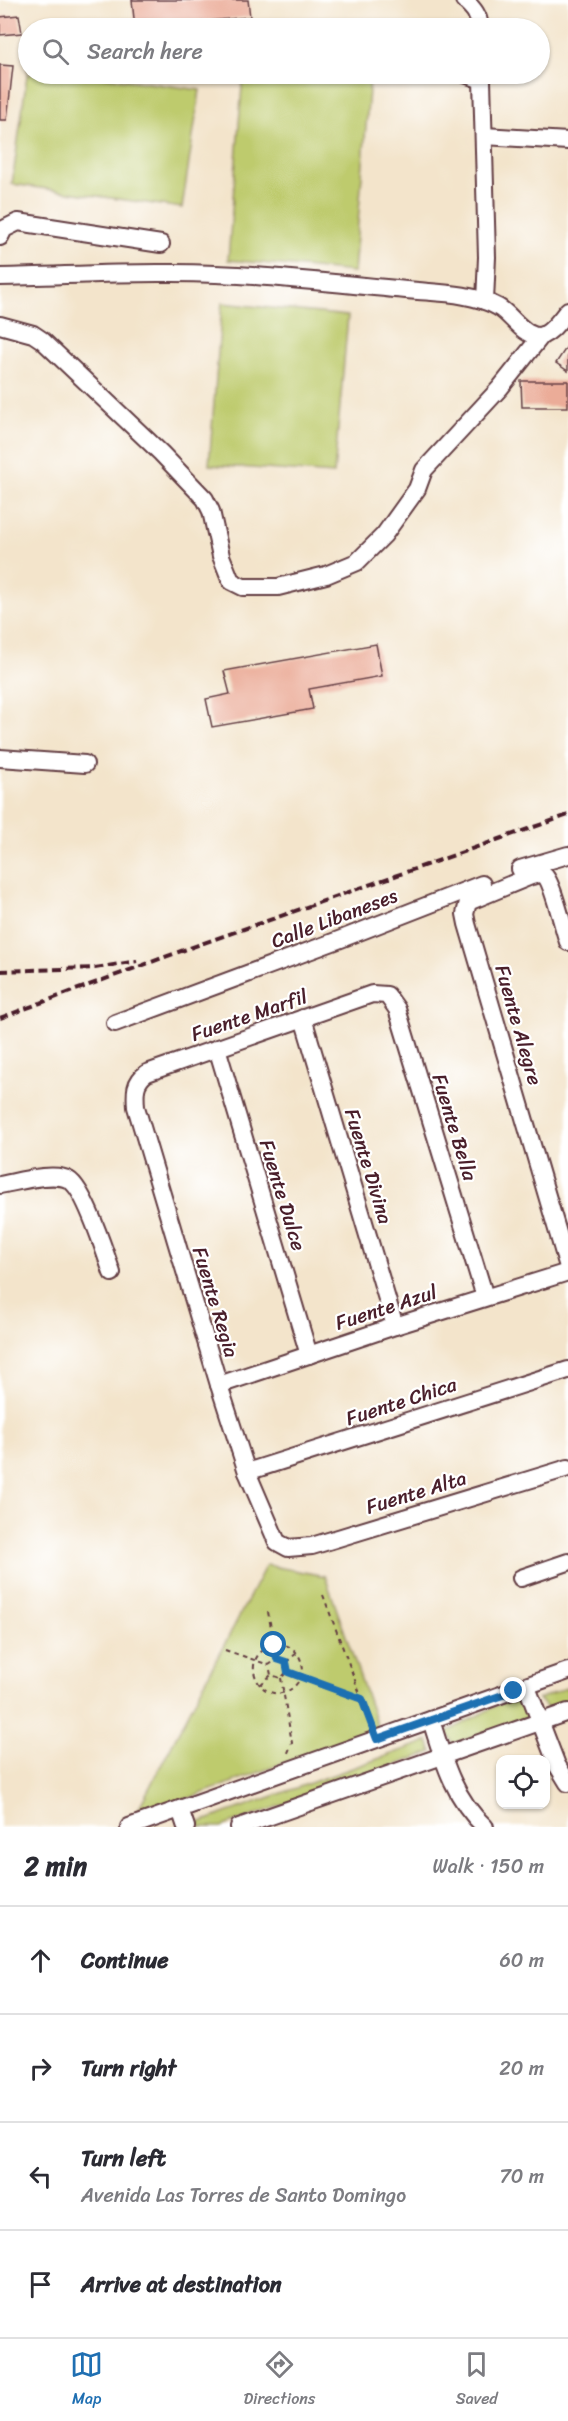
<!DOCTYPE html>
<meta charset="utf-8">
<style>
:root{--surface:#fff;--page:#f2f2f3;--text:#2b2b33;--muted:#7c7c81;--line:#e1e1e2;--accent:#1f6fb2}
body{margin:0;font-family:Sriracha,sans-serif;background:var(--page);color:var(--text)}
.controls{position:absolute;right:18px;bottom:18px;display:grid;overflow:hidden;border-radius:12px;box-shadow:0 2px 4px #0004}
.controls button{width:54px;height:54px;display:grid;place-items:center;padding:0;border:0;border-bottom:2px solid var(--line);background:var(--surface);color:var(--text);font:30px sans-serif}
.stop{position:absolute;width:18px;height:18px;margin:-14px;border:4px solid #1f6fb2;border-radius:50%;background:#fff}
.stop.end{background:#1f6fb2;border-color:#fff;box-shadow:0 2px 6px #0008}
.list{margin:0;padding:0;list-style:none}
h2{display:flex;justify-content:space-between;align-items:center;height:78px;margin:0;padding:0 24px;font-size:26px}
h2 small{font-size:20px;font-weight:400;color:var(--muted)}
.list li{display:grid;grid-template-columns:39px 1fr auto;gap:18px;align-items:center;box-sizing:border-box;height:108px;padding:0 24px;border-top:2px solid var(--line)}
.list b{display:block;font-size:22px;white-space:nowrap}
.list p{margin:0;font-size:20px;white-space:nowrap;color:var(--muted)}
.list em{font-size:20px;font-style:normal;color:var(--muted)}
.icon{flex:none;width:33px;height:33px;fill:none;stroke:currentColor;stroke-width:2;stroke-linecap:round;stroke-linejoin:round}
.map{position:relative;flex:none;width:568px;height:1827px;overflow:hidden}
.search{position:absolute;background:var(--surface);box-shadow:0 2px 4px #0004;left:18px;right:18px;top:18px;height:66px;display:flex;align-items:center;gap:15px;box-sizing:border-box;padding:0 21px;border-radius:33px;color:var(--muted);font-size:22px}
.sheet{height:510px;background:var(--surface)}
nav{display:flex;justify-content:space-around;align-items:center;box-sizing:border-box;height:84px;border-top:2px solid var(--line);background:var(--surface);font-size:16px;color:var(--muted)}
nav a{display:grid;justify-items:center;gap:3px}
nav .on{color:var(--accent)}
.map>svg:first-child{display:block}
</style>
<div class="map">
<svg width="568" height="1827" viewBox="0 0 568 1827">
<rect width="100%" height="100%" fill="#fff"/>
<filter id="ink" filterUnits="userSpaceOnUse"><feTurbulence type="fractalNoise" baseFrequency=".0167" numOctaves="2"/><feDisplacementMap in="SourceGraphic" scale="12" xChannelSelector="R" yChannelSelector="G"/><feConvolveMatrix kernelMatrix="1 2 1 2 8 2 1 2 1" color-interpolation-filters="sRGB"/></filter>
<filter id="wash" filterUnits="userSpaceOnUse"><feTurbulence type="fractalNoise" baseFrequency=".008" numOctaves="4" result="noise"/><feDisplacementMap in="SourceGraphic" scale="24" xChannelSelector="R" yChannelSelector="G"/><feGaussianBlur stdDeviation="1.35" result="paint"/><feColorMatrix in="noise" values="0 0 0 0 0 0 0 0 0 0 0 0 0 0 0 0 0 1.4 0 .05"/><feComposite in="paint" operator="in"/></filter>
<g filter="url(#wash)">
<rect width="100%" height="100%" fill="#f3e4cb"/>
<g fill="#becb6d" stroke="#84754c" stroke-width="1.5">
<path d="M 28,68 L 28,74 L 83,74 L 200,90 L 182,208 L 12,184 Z"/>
<path d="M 243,74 L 323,74 L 370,78 L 354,272 L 228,260 Z"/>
<path d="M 222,303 L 348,316 L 334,474 L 209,465 Z"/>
<path d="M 266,1565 L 325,1576 L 378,1728 L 133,1819 Z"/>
<path d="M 568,1687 L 568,1703 L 549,1710 L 539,1699 Z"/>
<path d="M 516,1695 L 527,1718 L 453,1744 L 447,1732 Z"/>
<path d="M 428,1741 L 432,1752 L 221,1827 L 200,1827 L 198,1823 Z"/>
</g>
<g id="blocks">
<g fill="#ebac98">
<path d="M 132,0 L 248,0 L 250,17 L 135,28 Z"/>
<path d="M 19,15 L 22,33 L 0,35 L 0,17 Z"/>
<path d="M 0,65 L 13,66 L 7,120 L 0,120 Z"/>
<path d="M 568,345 L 568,371 L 556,363 Z"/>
<path d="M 521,381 L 568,381 L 568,407 L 522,407 Z"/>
<path d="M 376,644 L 382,676 L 309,689 L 313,709 L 212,727 L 206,699 L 230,694 L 224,671 Z"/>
</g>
</g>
</g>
<g filter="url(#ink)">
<use href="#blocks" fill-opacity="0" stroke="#633d43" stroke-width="1.5"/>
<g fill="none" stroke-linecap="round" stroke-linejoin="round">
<defs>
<g id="minor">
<path d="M 464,0 C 474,9 479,15 480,28"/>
<path d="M 465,74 L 482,80 L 487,257 L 485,301"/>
<path d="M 484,136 L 568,141"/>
<path d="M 0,237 L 4,229 L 18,222 L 161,244"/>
<path d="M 0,277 C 58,276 115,272 173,273 C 255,273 337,284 418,291 C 443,293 475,294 498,307 C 511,314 522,335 538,336 C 550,336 561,318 568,310"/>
<path d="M 0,325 L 33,334 L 42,340 L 161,453 L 205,499 L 211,511 L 221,556 L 231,581 L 243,587 L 278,587 L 326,575 L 357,562 L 384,535 L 417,489 L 424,470 L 500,388 L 542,335"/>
<path d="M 0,758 L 85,764"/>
<path d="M 520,869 L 568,855"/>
<path d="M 568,942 C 564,930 552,882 545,876 C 541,873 536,875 531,876 L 468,902 L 465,914 L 467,924 L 568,1267"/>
<path d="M 303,1018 L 395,1326"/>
<path d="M 115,1023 L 341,939 L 482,884"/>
<path d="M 217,1048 L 309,1355"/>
<path d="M 0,1185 C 17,1182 54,1171 69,1180 C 84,1188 106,1255 112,1273"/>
<path d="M 485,1297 L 397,1009 L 387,995 L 372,994 L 147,1073 C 134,1082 135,1093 136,1107 L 219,1385 L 247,1472 L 277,1542 L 288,1548 L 312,1546 L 568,1468"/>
<path d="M 219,1385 L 395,1326 L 568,1272"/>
<path d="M 247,1472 L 568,1370"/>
<path d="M 521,1578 L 568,1562"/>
<path d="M 527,1687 L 557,1765 L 568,1783"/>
<path d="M 431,1720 C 443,1759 454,1799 485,1827"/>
<path d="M 180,1809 L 186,1827"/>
<path d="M 129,1827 L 568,1671"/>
<path d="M 239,1827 L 568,1712"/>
</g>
</defs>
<use href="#minor" stroke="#633d43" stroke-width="20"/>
<g stroke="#633d43" stroke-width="2" stroke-dasharray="4.5 4.5" stroke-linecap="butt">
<path d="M 323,1595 L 362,1699"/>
<path d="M 268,1612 L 277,1659 L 269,1665 L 271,1675 L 281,1678 L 287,1672 L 286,1662 L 277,1659"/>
<path d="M 225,1650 L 269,1665"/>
<path d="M 286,1662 L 297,1653"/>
<path d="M 287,1672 L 362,1699 L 372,1726"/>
<path d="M 281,1678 L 292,1743 L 287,1755"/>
<path d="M 260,1685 C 234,1649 298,1623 303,1670 C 299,1691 276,1702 260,1685 L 271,1675"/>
</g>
<use href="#minor" stroke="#fff" stroke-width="16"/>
<g stroke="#4a1f2b" stroke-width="4" stroke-dasharray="9 4.5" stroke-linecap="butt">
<path d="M 0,971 L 95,968 L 137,961"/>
<path d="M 0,1018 L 184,950 L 568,815"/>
</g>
</g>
</g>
<g fill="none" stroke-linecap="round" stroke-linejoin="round" filter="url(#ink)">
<path stroke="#1f6fb2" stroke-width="8" d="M 274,1645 L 277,1659 L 286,1662 L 288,1672 L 362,1699 L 377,1739 L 514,1691"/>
</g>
<g text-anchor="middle" stroke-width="4.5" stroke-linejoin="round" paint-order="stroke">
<g font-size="20" fill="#4a1f2b" stroke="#fff">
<text transform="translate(334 918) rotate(-21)" y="7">Calle Libaneses</text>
<text transform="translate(249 1015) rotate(-19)" y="7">Fuente Marfil</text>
<text transform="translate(519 1025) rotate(74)" y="7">Fuente Alegre</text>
<text transform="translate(455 1127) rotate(73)" y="7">Fuente Bella</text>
<text transform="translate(369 1166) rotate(73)" y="7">Fuente Divina</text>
<text transform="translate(283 1195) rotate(73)" y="7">Fuente Dulce</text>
<text transform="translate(216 1302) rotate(73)" y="7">Fuente Regia</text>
<text transform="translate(386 1307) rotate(-18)" y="7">Fuente Azul</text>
<text transform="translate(401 1401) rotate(-18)" y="7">Fuente Chica</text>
<text transform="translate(416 1492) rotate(-17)" y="7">Fuente Alta</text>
</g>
</g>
</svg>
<div class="controls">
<button><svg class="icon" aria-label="locate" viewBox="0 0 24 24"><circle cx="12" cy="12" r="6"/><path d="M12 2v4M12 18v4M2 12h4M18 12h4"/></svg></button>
</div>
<div class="stop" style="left:274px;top:1645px"></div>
<div class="stop end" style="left:514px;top:1691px"></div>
<div class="search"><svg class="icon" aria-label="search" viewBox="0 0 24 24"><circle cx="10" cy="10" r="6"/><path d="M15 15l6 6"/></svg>Search here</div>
</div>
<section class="sheet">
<h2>2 min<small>Walk · 150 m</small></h2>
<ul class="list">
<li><svg class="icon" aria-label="ahead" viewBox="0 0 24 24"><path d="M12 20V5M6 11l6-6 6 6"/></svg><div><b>Continue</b></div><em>60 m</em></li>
<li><svg class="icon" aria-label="right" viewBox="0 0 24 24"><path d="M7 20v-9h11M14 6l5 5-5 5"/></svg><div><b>Turn right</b></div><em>20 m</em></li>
<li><svg class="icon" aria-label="left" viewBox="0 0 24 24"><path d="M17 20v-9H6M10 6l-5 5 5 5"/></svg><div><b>Turn left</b><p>Avenida Las Torres de Santo Domingo</p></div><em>70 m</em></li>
<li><svg class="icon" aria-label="arrive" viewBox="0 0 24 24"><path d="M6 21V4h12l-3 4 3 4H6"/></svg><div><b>Arrive at destination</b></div></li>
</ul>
</section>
<nav>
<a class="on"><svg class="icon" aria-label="map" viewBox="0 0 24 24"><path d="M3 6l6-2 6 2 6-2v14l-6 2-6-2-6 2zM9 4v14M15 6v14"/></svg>Map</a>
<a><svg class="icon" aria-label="directions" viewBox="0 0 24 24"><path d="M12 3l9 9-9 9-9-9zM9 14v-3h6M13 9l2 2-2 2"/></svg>Directions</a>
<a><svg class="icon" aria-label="saved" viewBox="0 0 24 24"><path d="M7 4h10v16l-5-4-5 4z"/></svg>Saved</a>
</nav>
